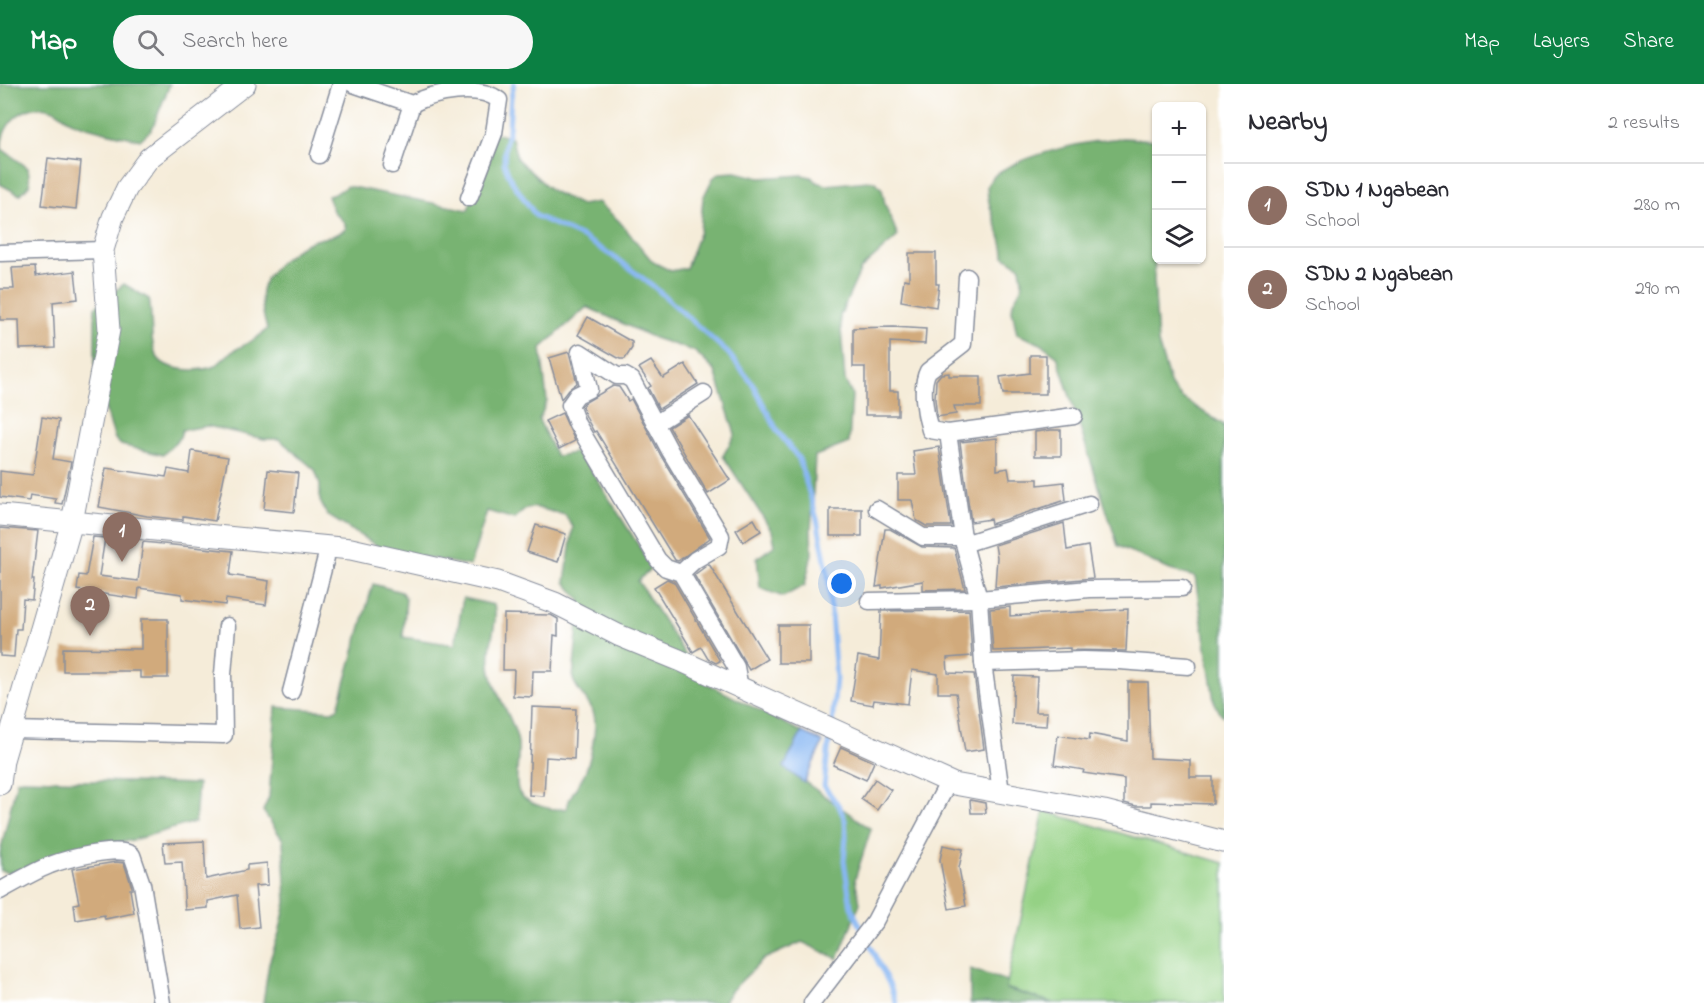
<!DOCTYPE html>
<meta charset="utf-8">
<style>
:root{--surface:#fff;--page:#f7f7f7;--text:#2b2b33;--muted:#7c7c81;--line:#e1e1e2;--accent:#0b8043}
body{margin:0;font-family:"Indie Flower",sans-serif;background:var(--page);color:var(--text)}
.controls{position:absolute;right:18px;top:18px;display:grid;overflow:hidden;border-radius:9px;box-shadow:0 2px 4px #0004}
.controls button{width:54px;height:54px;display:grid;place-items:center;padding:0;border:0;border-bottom:2px solid var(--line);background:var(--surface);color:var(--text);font:30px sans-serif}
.you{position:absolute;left:842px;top:500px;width:21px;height:21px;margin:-15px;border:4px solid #fff;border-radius:50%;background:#1a73e8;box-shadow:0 0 0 9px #1a73e833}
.badge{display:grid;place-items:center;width:39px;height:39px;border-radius:50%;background:var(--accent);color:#fff;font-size:20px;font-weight:700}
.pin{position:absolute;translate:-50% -50px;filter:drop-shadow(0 2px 3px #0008)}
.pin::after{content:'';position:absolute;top:32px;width:21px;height:18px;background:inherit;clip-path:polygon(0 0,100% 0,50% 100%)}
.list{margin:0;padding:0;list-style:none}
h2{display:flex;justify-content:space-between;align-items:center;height:78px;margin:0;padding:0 24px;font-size:26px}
h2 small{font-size:20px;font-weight:400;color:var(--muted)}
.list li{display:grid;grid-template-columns:39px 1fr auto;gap:18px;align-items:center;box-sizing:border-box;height:84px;padding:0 24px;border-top:2px solid var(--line)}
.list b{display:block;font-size:22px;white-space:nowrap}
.list p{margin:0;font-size:20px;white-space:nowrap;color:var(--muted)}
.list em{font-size:20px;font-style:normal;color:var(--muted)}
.icon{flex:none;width:33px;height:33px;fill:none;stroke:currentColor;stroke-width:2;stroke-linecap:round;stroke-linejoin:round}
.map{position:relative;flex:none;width:1224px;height:919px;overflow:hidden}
header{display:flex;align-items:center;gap:36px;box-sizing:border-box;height:84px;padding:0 30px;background:var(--accent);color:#fff}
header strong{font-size:28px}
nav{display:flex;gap:33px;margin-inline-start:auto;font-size:21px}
.search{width:420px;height:54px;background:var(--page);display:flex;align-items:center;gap:15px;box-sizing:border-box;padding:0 21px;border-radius:33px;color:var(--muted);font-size:22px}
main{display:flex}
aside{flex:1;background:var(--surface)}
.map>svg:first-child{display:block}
</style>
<header>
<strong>Map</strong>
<div class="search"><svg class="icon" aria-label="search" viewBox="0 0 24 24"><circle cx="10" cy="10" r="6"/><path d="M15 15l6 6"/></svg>Search here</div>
<nav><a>Map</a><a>Layers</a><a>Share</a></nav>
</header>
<main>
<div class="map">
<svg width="1224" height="919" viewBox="0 0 1224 919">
<rect width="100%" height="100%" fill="#fff"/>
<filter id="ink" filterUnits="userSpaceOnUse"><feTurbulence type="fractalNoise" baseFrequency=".0167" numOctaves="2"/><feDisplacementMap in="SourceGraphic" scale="12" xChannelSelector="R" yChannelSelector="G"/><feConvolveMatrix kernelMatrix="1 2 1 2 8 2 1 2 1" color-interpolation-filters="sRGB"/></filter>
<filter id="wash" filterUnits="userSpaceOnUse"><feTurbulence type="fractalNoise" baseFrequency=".008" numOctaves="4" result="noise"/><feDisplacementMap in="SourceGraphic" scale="24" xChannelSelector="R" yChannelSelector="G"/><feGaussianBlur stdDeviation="1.35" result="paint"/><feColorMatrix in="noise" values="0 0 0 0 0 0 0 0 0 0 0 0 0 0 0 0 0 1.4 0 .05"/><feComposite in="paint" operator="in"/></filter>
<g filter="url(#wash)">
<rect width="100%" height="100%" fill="#f5ecd9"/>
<path fill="#95d185" stroke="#588072" stroke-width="1.5" d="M 1044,727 L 1224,779 L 1224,919 L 1053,919 L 1006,904 Z"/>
<g fill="#78b372" stroke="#4a7168" stroke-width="1.5">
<path d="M 0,0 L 170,0 L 152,45 L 140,56 C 122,51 86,45 71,37 C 64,34 59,27 51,25 C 27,17 0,39 2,65 L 28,84 L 30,100 L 20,111 L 0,100 Z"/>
<path d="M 494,49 L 512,54 L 517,75 L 552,107 L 581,121 L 598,118 L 619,137 L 653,178 L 671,187 L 686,184 L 700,147 L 703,114 L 713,94 L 720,89 L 736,88 L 760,94 L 802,91 L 811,93 L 817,98 L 826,101 L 869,97 L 876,98 L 882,105 L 885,120 L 898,152 L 861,185 L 840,232 L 845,296 L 852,311 L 849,359 L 815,372 L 811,448 L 812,470 L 805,501 L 783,513 L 760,504 L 757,474 L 775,461 L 772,447 L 723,372 L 735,350 L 715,287 L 694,267 L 654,254 L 587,223 L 541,264 L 547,317 L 539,336 L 556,372 L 580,368 L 652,483 L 638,497 L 702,597 L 802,648 L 784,683 L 871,745 L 855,795 L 860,819 L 838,875 L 802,858 L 764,875 L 731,907 L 723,919 L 263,919 L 269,879 L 279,849 L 286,819 L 283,756 L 263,727 L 269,713 L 276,623 L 332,627 L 338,624 L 373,500 L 401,508 L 406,514 L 403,553 L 455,561 L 463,514 L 494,521 C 499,540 487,561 490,581 C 492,609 514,632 518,659 C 520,672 513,701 520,710 C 529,721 554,728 567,724 C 569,709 581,700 586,686 C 591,673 597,645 594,631 C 591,618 577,608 573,595 L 580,516 L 565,498 L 573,443 L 565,431 L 534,423 L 526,425 L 514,435 L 487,427 L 470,482 L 382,465 L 327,431 L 320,417 L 320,401 L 315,386 L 279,355 L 264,355 L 208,342 L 182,346 L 180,353 L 163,371 L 121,361 L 115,355 L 95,293 L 95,223 L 124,200 L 149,215 C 153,232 149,262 158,274 C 168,288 201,288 215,282 C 220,279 224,274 229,270 C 244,259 254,259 267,245 C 258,213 257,197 284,175 C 293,168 301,161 312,157 C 327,152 330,155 346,145 L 344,138 L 333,127 L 328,112 L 335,110 L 347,102 L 468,126 Z"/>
<path d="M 1124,54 L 1156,56 L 1156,154 L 1154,195 L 1158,259 L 1171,302 L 1182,314 L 1224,341 L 1224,632 L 1221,631 L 1214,617 L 1195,493 L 1170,486 L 1118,462 L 1057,272 L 1041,260 L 1017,250 L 1012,226 L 1013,218 L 1021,205 L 1022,197 L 1020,183 L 1004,172 C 1004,149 987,129 987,102 C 990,97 994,91 999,88 C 1033,68 1085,57 1124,54 Z"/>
<path d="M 22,695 L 198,700 L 195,738 L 133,756 L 85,766 L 9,789 L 1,787 L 0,769 L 17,696 Z"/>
<path d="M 970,885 L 1007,897 L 1006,905 L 1053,919 L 970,919 Z"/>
</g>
<path fill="#88b7f3" stroke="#5273a8" stroke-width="1.5" d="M 802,648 L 823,658 L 804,699 L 784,683 Z"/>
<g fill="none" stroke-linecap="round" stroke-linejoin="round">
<g stroke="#88b7f3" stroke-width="5">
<path d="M 514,0 L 511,13 L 509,45 L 505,61 L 504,79 L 511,96 L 536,132 L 584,154 L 614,173 L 652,201 L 728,269 L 752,299 L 778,348 L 799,375 L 817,435 L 828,491 L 836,594 L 832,641"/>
<path d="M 830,650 L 824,702 L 839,722 L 845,736 L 846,752 L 844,777 L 851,823 L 890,902 L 896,919"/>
</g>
</g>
<g id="blocks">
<g fill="#d1aa7c">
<path d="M 48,74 L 81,78 L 76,125 L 42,121 Z"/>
<path d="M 909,169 L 936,169 L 936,200 L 939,200 L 936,223 L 901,217 L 904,195 L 909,196 Z"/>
<path d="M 35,183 L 36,192 L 75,187 L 78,215 L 53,218 L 55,264 L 20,265 L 19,236 L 0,236 L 0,205 L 14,205 L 12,184 Z"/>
<path d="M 588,233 L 632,258 L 632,264 L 625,275 L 620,275 L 578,251 Z"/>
<path d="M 893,243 L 926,245 L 925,260 L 890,258 L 890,307 L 898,307 L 898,331 L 865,331 L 865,283 L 853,283 L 853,244 Z"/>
<path d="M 569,268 L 577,299 L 569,305 L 561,315 L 549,274 Z"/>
<path d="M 1030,271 L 1046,271 L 1046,310 L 1003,310 L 1000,293 L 1030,289 Z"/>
<path d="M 651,277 L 663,294 L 685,280 L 698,300 L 659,325 L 648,304 L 651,302 L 639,284 Z"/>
<path d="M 949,289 L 949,292 L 981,292 L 981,322 L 954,322 L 956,330 L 937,333 L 935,315 L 936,296 L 941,290 Z"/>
<path d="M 613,302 L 619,303 L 628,317 L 631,315 L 661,372 L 710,454 L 678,477 L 675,476 L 596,347 L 594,348 L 587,335 L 582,323 L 584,319 Z"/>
<path d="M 562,329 L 575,357 L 559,365 L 545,337 Z"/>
<path d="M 688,331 L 730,396 L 708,410 L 669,343 Z"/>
<path d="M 42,333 L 59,336 L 53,375 L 71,378 L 62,420 L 55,419 L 56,415 L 30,411 L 29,417 L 0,413 L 0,387 L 33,391 Z"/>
<path d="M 1051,346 L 1061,346 L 1061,372 L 1035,372 L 1035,348 Z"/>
<path d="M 997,354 L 997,386 L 1008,384 L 1010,395 L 1038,395 L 1038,401 L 1064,398 L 1066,416 L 991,440 L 990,435 L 971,438 L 960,358 Z"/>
<path d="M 939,363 L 951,442 L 926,442 L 916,436 L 912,416 L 898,416 L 898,391 L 916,391 L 913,367 Z"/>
<path d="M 192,367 L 228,373 L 215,437 L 183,432 L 183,436 L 147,432 L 99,423 L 106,384 L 166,393 L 168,385 L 189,389 Z"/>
<path d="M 268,386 L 298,389 L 294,428 L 264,425 Z"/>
<rect x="830" y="425" width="32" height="27"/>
<path d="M 754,435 L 761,447 L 743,458 L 736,446 Z"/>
<path d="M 1064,439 L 1067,466 L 1088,462 L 1093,494 L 995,503 L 997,473 L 995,461 Z"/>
<path d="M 536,441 L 566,450 L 558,478 L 527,468 Z"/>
<path d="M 0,444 L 38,447 L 32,496 L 34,496 L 32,516 L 23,515 L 21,545 L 16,545 L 14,573 L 0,572 Z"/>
<path d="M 885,445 L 890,445 L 922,463 L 954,464 L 965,505 L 923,506 L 923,497 L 882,504 L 882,502 L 876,503 Z"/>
<path d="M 93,453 L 105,454 L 99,492 L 138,497 L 143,458 L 233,467 L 230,491 L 269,497 L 266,521 L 226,515 L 225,521 L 182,515 L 182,510 L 139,504 L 138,515 L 77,506 L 79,491 L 86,492 Z"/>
<path d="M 709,480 L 767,575 L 749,586 L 694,491 Z"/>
<path d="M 667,495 L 674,498 L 720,577 L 716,579 L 708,575 L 701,563 L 693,568 L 654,503 Z"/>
<path d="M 1010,523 L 1010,532 L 1128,525 L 1126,567 L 1070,566 L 1070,564 L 993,567 L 990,525 Z"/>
<path d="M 969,526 L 972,572 L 947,574 L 948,589 L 974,590 L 984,665 L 965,668 L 956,609 L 938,609 L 938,590 L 912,586 L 908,620 L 874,616 L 873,621 L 851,617 L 858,572 L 879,576 L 881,527 Z"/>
<path d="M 504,530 L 551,531 L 558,535 L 558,552 L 554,551 L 552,587 L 533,587 L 532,613 L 513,612 L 514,586 L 503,586 Z"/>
<path d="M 141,535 L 168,535 L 168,594 L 140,594 L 140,587 L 63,587 L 63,564 L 141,565 Z"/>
<rect x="778" y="541" width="31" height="38"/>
<path d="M 1014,592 L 1037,593 L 1035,628 L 1047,628 L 1046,642 L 1012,640 Z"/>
<path d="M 1128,598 L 1148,598 L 1150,674 L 1190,676 L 1190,693 L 1213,693 L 1213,720 L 1151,718 L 1151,722 L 1136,722 L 1124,719 L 1124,695 L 1083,689 L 1084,686 L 1054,681 L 1058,651 L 1089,656 L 1090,650 L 1128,657 Z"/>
<path d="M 532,623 L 576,625 L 574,675 L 546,673 L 544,712 L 529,711 Z"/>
<path d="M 841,663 L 874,678 L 866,696 L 833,681 Z"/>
<path d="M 875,695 L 891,706 L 877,726 L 861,715 Z"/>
<path d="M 970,716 L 985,719 L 986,729 L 971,729 Z"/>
<path d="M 204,757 L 206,795 L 247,786 L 247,781 L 267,779 L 268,801 L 255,802 L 259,843 L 240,845 L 237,811 L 208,817 L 208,824 L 185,826 L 182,778 L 165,779 L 163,759 Z"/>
<path d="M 943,761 L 963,765 L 959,784 L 966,822 L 949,825 L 940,776 Z"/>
<path d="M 116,778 L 124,779 L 132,803 L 132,805 L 130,805 L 134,829 L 105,835 L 104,831 L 76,836 L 74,820 L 79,819 L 72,785 Z"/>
</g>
</g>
</g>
<g filter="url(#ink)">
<use href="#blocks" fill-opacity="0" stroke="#888e9c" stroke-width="1.5"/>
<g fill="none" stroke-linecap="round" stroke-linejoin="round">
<defs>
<g id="minor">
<path d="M 353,0 L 412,20 C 435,8 478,0 499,16 L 494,49 L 469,114"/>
<path d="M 319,71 L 341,0"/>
<path d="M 392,81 L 412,20"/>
<path d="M 0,169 L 103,166"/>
<path d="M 967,193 L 963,260 L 928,287 C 920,302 925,330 930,346 L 948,349 L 964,460 L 979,515 L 983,579 L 1001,708"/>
<path d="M 655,340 L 704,309"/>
<path d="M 948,349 L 1074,332"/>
<path d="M 877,425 L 923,453 L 964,453"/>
<path d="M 964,460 L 1089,420"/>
<path d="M 681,489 L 695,476 L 719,462 L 721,452 L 670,367 L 632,296 L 625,292 L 617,292 L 580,268 L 589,305 L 577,311 L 570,321 L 577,340 L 658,476 L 666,484 L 681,489 L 736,583 L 740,604"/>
<path d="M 869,517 L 979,515 L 1089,505 L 1182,504"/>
<path d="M 983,579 L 1083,576 L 1119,577 L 1188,582"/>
<path d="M 291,608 L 329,462"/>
<path d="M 12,646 L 224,651 L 223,590 L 227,542"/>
<path d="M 0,807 C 16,798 33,788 50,781 C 66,775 119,761 132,771 L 142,800 L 162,919"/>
<path d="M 812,919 L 875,837 L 949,697"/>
</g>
<g id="tertiary">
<path d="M 0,431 L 351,465 L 498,498 L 555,519 L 618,551 L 679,576 L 954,700 L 1104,727 L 1224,758"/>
<path d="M 0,700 L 3,676 L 72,438 L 109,246 L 103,166 L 113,133 L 127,104 L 149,74 L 245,0"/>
</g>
</defs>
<use href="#minor" stroke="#888e9c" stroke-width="19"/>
<use href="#tertiary" stroke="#888e9c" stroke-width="23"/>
<use href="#minor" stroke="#fff" stroke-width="16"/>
<use href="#tertiary" stroke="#fff" stroke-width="21"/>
</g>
</g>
</svg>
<div class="controls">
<button>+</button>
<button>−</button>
<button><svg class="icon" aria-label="layers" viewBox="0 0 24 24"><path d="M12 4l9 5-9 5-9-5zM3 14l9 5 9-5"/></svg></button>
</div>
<div class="you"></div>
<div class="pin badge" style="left:122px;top:478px;background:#8d6e63">1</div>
<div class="pin badge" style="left:90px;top:552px;background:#8d6e63">2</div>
</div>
<aside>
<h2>Nearby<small>2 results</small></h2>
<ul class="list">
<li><span class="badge" style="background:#8d6e63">1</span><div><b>SDN 1 Ngabean</b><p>School</p></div><em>280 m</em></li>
<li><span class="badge" style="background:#8d6e63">2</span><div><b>SDN 2 Ngabean</b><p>School</p></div><em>290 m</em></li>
</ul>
</aside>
</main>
